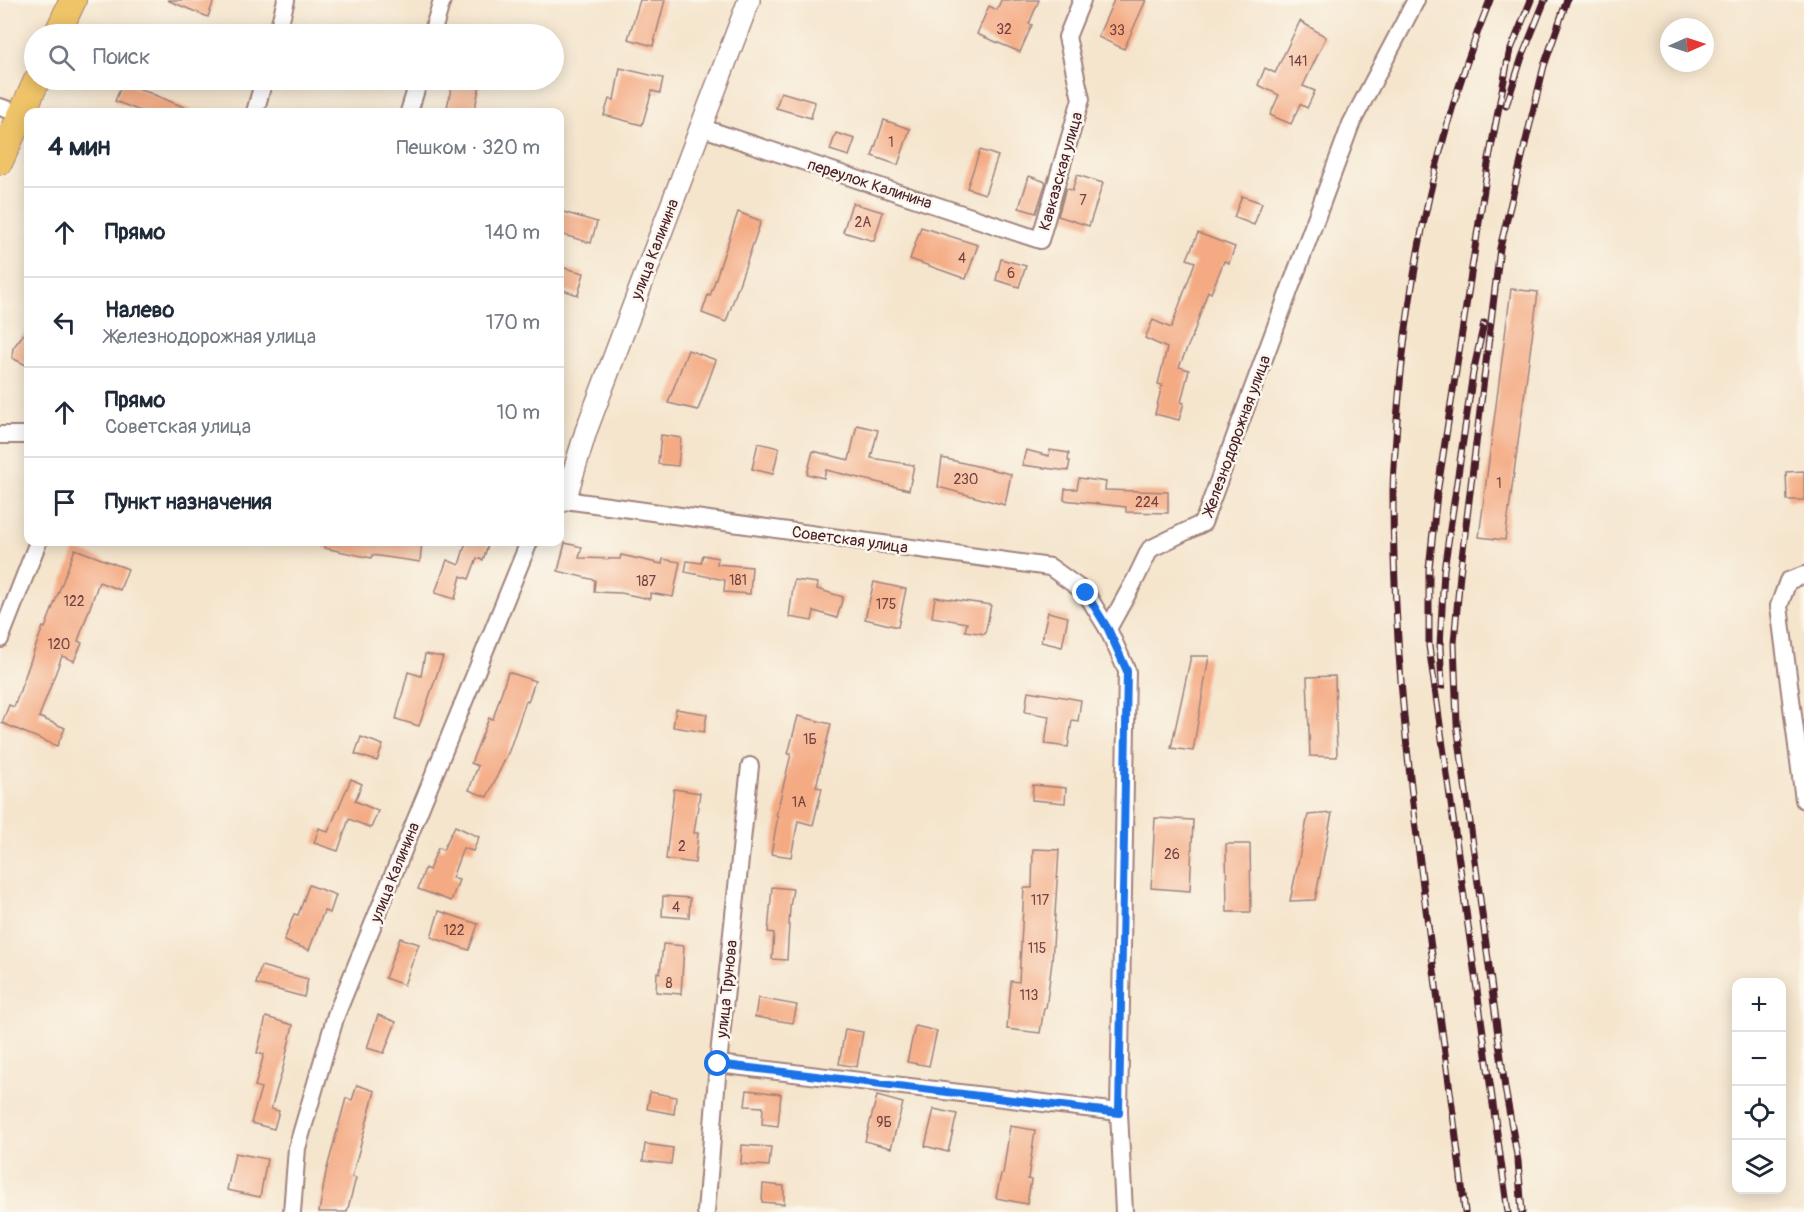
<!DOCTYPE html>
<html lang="ru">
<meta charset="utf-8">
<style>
:root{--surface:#fff;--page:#f2f2f3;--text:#1f2937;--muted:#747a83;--line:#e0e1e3}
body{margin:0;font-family:Pangolin,sans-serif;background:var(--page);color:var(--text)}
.controls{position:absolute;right:18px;bottom:18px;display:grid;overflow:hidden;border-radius:12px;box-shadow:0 3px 15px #0003}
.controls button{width:54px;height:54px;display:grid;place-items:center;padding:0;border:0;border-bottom:2px solid var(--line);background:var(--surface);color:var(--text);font:30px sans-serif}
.compass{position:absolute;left:1660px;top:18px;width:54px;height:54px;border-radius:50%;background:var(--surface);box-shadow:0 3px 15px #0003;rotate:87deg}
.stop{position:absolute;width:18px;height:18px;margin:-14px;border:4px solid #1a73e8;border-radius:50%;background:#fff}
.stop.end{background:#1a73e8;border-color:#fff;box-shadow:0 2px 6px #0008}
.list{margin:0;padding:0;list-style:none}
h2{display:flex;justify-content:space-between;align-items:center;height:78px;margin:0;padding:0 24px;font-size:26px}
h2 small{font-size:20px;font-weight:400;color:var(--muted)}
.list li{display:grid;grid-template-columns:39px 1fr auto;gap:18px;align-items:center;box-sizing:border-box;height:90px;padding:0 24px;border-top:2px solid var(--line)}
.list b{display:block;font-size:22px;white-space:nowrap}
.list p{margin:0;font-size:20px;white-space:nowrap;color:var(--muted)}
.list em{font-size:20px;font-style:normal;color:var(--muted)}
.icon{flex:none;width:33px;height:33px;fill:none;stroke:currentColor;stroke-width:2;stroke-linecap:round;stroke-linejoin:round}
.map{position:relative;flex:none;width:1804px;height:1212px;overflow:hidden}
.search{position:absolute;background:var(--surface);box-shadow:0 3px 15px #0003;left:24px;top:24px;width:540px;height:66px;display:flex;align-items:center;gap:15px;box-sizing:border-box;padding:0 21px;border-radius:33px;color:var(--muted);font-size:22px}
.panel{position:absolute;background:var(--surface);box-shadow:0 3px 15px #0003;left:24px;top:108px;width:540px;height:438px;border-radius:12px}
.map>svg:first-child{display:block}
</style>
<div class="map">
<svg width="1804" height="1212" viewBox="0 0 1804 1212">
<rect width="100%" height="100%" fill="#fbf7ec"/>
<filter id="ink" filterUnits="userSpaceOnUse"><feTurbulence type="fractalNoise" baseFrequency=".0167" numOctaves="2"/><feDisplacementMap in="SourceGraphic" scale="12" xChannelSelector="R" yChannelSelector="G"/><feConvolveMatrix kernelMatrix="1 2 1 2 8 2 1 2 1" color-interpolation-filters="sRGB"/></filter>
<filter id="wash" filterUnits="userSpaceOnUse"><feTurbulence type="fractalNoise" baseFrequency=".008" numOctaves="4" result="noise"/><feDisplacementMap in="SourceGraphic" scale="24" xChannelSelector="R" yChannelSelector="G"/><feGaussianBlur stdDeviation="1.35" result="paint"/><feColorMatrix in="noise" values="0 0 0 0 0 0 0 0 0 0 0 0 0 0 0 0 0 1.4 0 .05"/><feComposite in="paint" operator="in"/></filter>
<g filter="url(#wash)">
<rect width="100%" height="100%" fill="#f5e5cd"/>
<g id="blocks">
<g fill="#f4aa83">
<path d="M 167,0 L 214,0 L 208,17 Z"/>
<path d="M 640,0 L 665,0 L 653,46 L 628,39 Z"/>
<path d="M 1001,0 L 1039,0 L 1029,24 L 1032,25 L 1020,52 L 977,34 L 989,6 L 997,10 Z"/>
<path d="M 1114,0 L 1146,0 L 1124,49 L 1098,37 Z"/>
<path d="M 1300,21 L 1326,37 L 1303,86 L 1315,91 L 1307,108 L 1300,104 L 1291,124 L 1270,115 L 1279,95 L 1258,85 L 1265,68 L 1275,73 Z"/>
<path d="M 620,68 L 663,78 L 660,93 L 652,91 L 642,125 L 604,115 L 609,99 L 614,100 Z"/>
<path d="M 453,80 L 481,80 L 474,112 L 446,112 Z"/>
<path d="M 123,82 L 196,112 L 143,112 L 115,101 Z"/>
<path d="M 781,92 L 815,102 L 811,118 L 776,108 Z"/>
<path d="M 884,120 L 910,129 L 898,165 L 872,156 Z"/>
<path d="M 836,133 L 855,139 L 849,156 L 830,150 Z"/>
<path d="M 980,150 L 998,156 L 985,194 L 967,188 Z"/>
<path d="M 1077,175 L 1103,183 L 1089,226 L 1058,216 L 1066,188 L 1072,191 Z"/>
<path d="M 1029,176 L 1046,182 L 1036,213 L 1019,208 Z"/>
<path d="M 1242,196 L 1262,203 L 1254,225 L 1234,217 Z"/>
<path d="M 852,203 L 883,212 L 874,241 L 843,232 Z"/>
<path d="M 560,211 L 597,222 L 591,243 L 560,234 Z"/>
<path d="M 738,212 L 761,221 L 726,322 L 702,313 L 708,295 L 710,296 Z"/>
<path d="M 921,227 L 978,245 L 966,279 L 910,259 Z"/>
<path d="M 1198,233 L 1235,247 L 1229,263 L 1224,261 L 1211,293 L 1208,291 L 1194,332 L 1179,367 L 1189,370 L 1181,402 L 1184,403 L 1179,420 L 1155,414 L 1162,385 L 1158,384 L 1167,348 L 1145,338 L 1153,320 L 1171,328 L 1195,262 L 1187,259 Z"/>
<path d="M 1001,259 L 1026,266 L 1019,287 L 996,280 Z"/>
<path d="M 560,267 L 584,273 L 578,295 L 560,289 Z"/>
<path d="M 1511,289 L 1538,292 L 1505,540 L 1479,537 Z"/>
<path d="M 28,328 L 28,366 L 12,358 L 13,348 Z"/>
<path d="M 688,350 L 716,360 L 698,410 L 668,403 Z"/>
<path d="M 857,425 L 878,430 L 871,458 L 914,465 L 909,490 L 826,470 L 824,478 L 807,474 L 813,451 L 849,460 Z"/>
<path d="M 661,435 L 681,438 L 678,466 L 658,464 Z"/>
<path d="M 758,443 L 779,448 L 773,474 L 752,469 Z"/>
<path d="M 1026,450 L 1049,456 L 1050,450 L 1069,453 L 1068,461 L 1070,461 L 1068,471 L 1022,465 Z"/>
<path d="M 942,458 L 1011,474 L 1005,505 L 938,487 Z"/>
<path d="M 1804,471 L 1804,500 L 1787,500 L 1786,472 Z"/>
<path d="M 1079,478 L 1106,482 L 1105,490 L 1168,492 L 1168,513 L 1126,512 L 1126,507 L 1064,500 L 1065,489 L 1077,489 Z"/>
<path d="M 325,542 L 422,542 L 420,562 L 372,555 L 371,558 L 324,548 Z"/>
<path d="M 466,542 L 489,542 L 483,560 L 477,558 L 469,579 L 461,576 L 455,599 L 435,593 L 447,560 L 459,565 Z"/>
<path d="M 565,543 L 582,547 L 579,558 L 620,559 L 621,555 L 662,564 L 663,559 L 680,562 L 673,597 L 650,593 L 650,599 L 621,593 L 594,592 L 595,580 L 558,571 Z"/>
<path d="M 75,549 L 128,569 L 120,590 L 99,582 L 78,641 L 82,643 L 74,661 L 62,656 L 39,717 L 65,728 L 57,746 L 2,723 L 9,705 L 14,707 L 38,640 L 43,627 L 45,628 Z"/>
<path d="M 703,555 L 718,558 L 717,564 L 752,567 L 750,594 L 724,592 L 725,580 L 685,572 L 687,561 L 701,563 Z"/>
<path d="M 794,580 L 818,583 L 817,589 L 843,597 L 837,618 L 814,611 L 812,621 L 789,617 Z"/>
<path d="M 874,582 L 906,589 L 898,627 L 865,619 Z"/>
<path d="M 935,597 L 991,605 L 985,634 L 965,631 L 967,623 L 932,617 Z"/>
<path d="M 1048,612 L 1068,617 L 1062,647 L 1041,642 Z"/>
<path d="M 425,654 L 443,657 L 419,726 L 396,719 L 408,672 L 421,676 Z"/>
<path d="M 1191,656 L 1209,656 L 1193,751 L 1171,748 Z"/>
<path d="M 508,672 L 535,681 L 528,702 L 526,701 L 509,751 L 487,797 L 469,790 L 478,766 L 471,763 L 489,718 L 493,719 Z"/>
<path d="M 1335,676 L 1337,757 L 1310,756 L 1307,677 Z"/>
<path d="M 1028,691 L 1081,700 L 1078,721 L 1072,720 L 1068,747 L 1045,744 L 1049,716 L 1025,712 Z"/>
<path d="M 676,709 L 707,714 L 704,732 L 673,727 Z"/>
<path d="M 798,716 L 831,724 L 816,787 L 822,788 L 813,825 L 798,821 L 791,857 L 771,854 L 778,816 L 776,816 L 791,754 L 788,754 Z"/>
<path d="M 361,737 L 383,745 L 377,761 L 355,754 Z"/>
<path d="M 351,779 L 362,784 L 355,801 L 378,811 L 371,828 L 349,819 L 338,851 L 314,843 L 319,828 L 328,832 Z"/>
<path d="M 1033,785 L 1066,788 L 1065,803 L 1032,800 Z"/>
<path d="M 674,789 L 700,793 L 694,833 L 698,833 L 695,863 L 666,859 Z"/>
<path d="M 1332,813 L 1315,900 L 1290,901 L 1308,815 Z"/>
<path d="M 1155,818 L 1193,820 L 1190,891 L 1151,888 Z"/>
<path d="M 455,826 L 479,837 L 473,851 L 463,848 L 452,878 L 459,880 L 451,901 L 418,889 L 425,868 L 429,870 L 438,848 L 443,850 Z"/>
<path d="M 1226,844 L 1250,844 L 1251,912 L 1227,912 Z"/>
<path d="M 1033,849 L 1059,850 L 1052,962 L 1046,1008 L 1044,1008 L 1040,1033 L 1007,1029 L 1011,981 L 1019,982 L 1024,888 L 1032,888 Z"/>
<path d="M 309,885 L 336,895 L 330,913 L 324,911 L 309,950 L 284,941 L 294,914 L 298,915 Z"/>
<path d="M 772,887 L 793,889 L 790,907 L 787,960 L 772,959 L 774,933 L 768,932 Z"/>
<path d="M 663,896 L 690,898 L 689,918 L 662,916 Z"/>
<path d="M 439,911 L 478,924 L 469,950 L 431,937 Z"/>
<path d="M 400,938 L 419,944 L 404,985 L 385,978 Z"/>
<path d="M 663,944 L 684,946 L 681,994 L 656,992 L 657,972 L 660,973 Z"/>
<path d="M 261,966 L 308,979 L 304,997 L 256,984 Z"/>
<path d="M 758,998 L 797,1005 L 793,1023 L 755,1017 Z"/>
<path d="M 378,1015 L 396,1022 L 384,1053 L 367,1048 Z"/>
<path d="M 266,1017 L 293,1025 L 283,1068 L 271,1109 L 279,1111 L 274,1129 L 251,1123 L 261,1088 L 255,1086 L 264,1054 L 257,1053 Z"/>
<path d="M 915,1026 L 937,1031 L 929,1066 L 907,1062 Z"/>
<path d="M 845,1029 L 863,1032 L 857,1067 L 839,1064 Z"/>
<path d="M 357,1085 L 375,1091 L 352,1177 L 356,1178 L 347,1212 L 319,1212 L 326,1172 L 346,1098 L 352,1100 Z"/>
<path d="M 747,1090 L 781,1094 L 778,1126 L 762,1124 L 763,1107 L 745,1106 Z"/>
<path d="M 650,1092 L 676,1097 L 674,1114 L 647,1109 Z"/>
<path d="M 877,1096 L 903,1103 L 891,1148 L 865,1141 Z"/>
<path d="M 934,1109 L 957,1114 L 948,1152 L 925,1146 Z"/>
<path d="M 1010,1126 L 1035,1130 L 1028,1179 L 1031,1180 L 1027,1204 L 996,1198 L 1001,1174 L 1003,1174 Z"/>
<path d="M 645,1144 L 673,1148 L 671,1164 L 643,1161 Z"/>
<path d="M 742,1145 L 771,1147 L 769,1166 L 741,1164 Z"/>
<path d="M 235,1153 L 267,1159 L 260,1197 L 227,1190 Z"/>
<path d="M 763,1184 L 784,1186 L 784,1204 L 762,1202 Z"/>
</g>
</g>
</g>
<g filter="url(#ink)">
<use href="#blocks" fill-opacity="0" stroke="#a0827c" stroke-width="1.5"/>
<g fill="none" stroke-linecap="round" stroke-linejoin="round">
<defs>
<g id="minor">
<path d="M 277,34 L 286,0"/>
<path d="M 432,34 L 442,0"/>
<path d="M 0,107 L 21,114"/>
<path d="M 255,112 L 264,80"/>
<path d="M 409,112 L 419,80"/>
<path d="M 700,127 L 1040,240 L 1081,99 L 1067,37 L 1082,0"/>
<path d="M 0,435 L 28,435"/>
<path d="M 565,500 L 1050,567 L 1086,593 L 1108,629 L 1127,671 L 1119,1112 L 1124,1212"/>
<path d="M 1804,575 L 1788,581 L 1779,606 L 1804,800"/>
<path d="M 1108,629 L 1136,578 L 1150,549 L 1203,523 L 1351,124 L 1416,0"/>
<path d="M 0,639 L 38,542"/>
<path d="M 718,1064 L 1119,1112"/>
<path d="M 292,1212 L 297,1148 L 336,1015 L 529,542"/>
<path d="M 706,1212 L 718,1064 L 750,766"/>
</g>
<path id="tertiary" d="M 560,502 L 565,500 L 586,431 L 749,0"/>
<g id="primary">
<path d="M 57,34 L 73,0"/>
<path d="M 0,161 L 37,80"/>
</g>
</defs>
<use href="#minor" stroke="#a0827c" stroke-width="20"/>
<use href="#tertiary" stroke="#a0827c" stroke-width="24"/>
<use href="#primary" stroke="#a0827c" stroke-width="28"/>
<use href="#minor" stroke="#fff" stroke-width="16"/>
<use href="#tertiary" stroke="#fff" stroke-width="21"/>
<use href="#primary" stroke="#efc469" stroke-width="26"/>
<defs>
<g id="rail">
<path d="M 1506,106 L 1522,57 L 1545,0"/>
<path d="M 1442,686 L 1440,646 L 1444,570 L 1473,373 L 1484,323"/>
<path d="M 1465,1212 C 1438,973 1393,735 1393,494 C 1393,469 1396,444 1397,420 C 1407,276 1436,134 1490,0"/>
<path d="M 1508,1212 L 1429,646 L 1429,569 L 1437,494 L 1488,164 L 1509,54 L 1531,0"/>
<path d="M 1522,1212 L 1518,1161 L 1505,1088 L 1457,724 L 1454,643 L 1460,574 L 1500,248 L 1544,66 L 1567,0"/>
</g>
</defs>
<use href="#rail" stroke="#4a1f2b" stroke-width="7"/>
<use href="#rail" stroke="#fbf7ec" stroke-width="4.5" stroke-dasharray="14" stroke-linecap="butt"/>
</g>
</g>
<g fill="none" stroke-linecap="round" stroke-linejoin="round" filter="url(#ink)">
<path stroke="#1a73e8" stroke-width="8" d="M 718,1064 L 1119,1113 L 1127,671 L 1108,629 L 1086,593"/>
</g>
<g text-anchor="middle" stroke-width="5" stroke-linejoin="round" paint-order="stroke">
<g font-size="14" fill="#744241">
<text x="1004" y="34">32</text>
<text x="1117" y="35">33</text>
<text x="1298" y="66">141</text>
<text x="891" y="147">1</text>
<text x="1083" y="205">7</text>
<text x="863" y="227">2А</text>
<text x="962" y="263">4</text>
<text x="1011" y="278">6</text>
<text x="966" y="484">230</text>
<text x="1499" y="488">1</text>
<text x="1147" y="507">224</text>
<text x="738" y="585">181</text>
<text x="646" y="586">187</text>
<text x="74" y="606">122</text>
<text x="886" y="609">175</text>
<text x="59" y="649">120</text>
<text x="810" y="744">1Б</text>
<text x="799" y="807">1А</text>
<text x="682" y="851">2</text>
<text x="1172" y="859">26</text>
<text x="1040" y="905">117</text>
<text x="676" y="912">4</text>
<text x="454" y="935">122</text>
<text x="1037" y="953">115</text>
<text x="669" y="988">8</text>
<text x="1029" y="1000">113</text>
<text x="884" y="1127">9Б</text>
</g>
<g font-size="16" fill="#4a1f2b" stroke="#fbf7ec">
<text transform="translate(1060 171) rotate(-74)" y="6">Кавказская улица</text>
<text transform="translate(870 183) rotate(18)" y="6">переулок Калинина</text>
<text transform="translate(654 249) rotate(-69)" y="6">улица Калинина</text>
<text transform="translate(1236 435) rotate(-70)" y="6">Железнодорожная улица</text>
<text transform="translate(850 539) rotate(8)" y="6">Советская улица</text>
<text transform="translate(394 872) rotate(-68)" y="6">улица Калинина</text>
<text transform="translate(726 989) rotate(-84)" y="6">улица Трунова</text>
</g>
</g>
</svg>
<div class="controls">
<button>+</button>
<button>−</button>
<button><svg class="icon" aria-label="locate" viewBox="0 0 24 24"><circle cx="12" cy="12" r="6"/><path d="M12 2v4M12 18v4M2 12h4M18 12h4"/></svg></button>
<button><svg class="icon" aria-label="layers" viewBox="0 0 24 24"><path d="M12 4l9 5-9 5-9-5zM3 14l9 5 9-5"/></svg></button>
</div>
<svg class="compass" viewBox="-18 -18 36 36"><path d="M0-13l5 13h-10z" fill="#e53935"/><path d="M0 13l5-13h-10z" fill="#747a83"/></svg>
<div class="stop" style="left:718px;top:1064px"></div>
<div class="stop end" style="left:1086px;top:593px"></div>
<div class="search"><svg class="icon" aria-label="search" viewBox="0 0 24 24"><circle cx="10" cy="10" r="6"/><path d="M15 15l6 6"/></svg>Поиск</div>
<section class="panel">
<h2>4 мин<small>Пешком · 320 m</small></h2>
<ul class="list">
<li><svg class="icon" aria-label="ahead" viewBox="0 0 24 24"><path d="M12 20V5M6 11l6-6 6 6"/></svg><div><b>Прямо</b></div><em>140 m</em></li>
<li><svg class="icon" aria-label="left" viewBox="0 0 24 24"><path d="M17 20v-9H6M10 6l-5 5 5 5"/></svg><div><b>Налево</b><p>Железнодорожная улица</p></div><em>170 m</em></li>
<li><svg class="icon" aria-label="ahead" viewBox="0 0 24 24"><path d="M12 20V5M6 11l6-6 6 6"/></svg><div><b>Прямо</b><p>Советская улица</p></div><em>10 m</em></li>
<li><svg class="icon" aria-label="arrive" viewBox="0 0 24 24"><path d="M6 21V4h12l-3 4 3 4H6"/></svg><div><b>Пункт назначения</b></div></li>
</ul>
</section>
</div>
